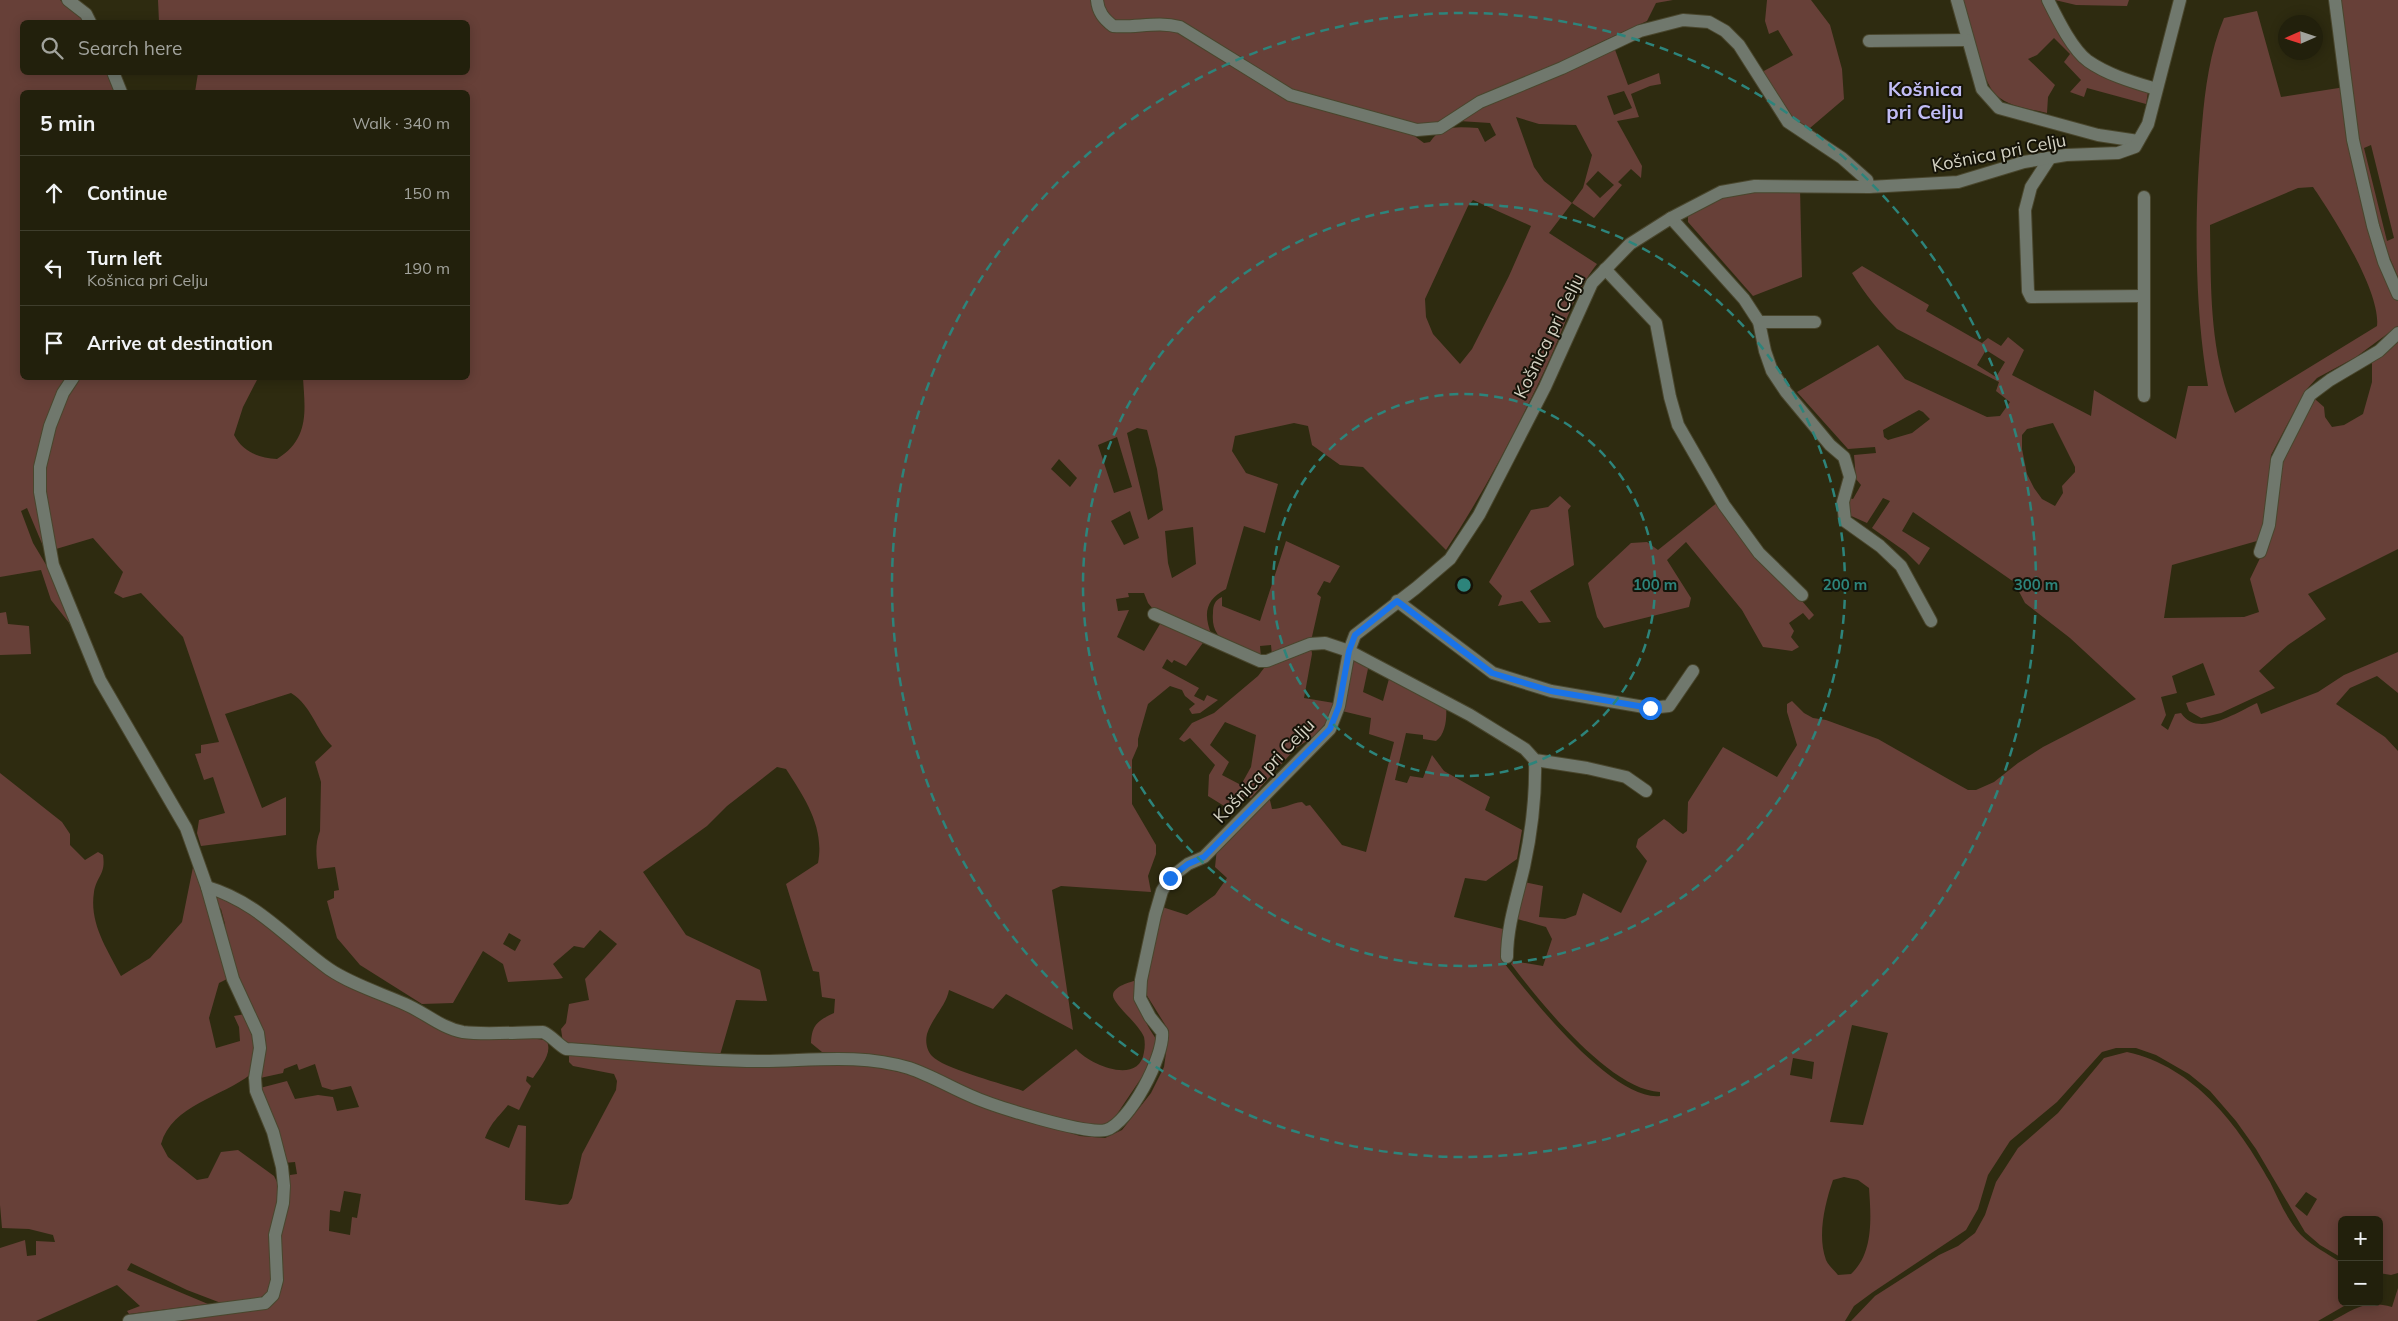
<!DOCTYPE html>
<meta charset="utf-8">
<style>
:root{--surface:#22200c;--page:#2a2815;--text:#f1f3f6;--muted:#a2a39d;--line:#3f3e2d}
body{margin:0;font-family:Mulish,sans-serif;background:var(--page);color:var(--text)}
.controls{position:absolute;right:15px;bottom:15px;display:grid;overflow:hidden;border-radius:8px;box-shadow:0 2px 12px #0003}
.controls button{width:45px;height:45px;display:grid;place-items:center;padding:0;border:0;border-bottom:1px solid var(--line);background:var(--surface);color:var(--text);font:25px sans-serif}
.compass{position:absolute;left:2278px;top:15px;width:45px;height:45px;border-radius:50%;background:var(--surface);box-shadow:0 2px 12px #0003;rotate:267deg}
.stop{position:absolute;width:15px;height:15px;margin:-11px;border:4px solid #1a73e8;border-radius:50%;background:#fff}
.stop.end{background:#1a73e8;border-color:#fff;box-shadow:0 1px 5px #0008}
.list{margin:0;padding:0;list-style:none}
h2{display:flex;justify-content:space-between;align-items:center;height:65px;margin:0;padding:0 20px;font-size:21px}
h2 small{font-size:16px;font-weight:400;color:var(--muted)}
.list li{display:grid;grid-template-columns:32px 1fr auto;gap:15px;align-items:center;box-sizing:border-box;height:75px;padding:0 20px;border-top:1px solid var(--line)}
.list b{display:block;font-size:19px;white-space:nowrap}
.list p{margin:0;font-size:16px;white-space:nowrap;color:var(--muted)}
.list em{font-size:16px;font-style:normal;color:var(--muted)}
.icon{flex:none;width:28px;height:28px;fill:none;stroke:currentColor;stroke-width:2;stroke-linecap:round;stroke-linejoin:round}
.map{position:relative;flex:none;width:2398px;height:1321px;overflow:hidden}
.search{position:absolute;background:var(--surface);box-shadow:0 2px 12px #0003;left:20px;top:20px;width:450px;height:55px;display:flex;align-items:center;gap:12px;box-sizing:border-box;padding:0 18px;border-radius:8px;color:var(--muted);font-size:19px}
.panel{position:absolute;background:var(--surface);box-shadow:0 2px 12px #0003;left:20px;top:90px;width:450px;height:290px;border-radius:8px}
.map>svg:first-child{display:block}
</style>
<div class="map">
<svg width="2398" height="1321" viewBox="0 0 2398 1321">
<rect width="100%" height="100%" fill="#2e2b10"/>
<g fill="#674038" fill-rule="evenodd">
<path d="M 0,0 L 60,0 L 78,13 L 84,22 L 22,22 L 22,72 L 108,73 L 116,92 L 22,92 L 22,378 L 68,378 L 43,430 L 43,546 L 27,508 L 21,511 L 33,543 L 48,568 L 73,624 L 70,624 L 51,600 L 41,570 L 0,577 Z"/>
<path d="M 158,0 L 1093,0 C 1094,12 1095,18 1105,25 L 1169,27 L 1255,77 L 1413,135 L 1424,143 L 1430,142 C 1441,124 1460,127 1478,128 L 1485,142 L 1496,135 L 1490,123 L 1459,121 L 1467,114 L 1614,47 L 1628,85 L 1659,73 L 1661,84 L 1650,86 L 1631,94 L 1639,117 L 1617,121 L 1642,166 L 1641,178 L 1631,169 L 1618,182 L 1622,185 L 1594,218 L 1572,203 L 1549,233 L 1597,264 C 1573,294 1564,329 1548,363 C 1518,427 1485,491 1446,550 L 1363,467 L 1340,465 L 1312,445 L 1308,426 L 1294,423 L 1235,436 L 1232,451 L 1246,473 L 1278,484 L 1265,533 L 1244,526 L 1226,589 C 1205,600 1203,614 1212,636 L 1153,609 L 1148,603 L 1144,593 L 1128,593 L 1129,597 L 1116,599 L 1118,611 L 1129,610 L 1117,637 L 1144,651 L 1160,624 L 1166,623 L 1205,640 L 1186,666 L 1174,660 L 1172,663 L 1167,659 L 1162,668 L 1199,688 L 1194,696 L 1204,701 L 1207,695 L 1218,700 L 1200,713 L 1192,714 L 1189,709 L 1195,704 L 1185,696 L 1182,690 L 1170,686 L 1148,704 L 1138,739 L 1138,746 L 1132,760 L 1132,804 L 1156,845 L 1156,854 L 1148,876 L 1151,892 L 1061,886 L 1052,890 L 1073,1030 L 1006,994 L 993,1009 L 949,990 C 946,1006 932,1018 927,1034 C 925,1042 927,1051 932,1056 C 944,1069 1004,1084 1023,1091 L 1076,1049 C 1090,1065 1139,1086 1144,1052 C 1145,1047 1145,1042 1144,1037 C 1139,1024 1112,1003 1113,995 C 1114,986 1130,982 1138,980 C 1136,1008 1143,1019 1158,1042 L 1152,1062 L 1111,1123 L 1095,1125 L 1052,1117 L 971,1092 L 910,1065 L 868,1054 L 822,1052 L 811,1043 C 812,1025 817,1021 834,1013 L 835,999 L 822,997 L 819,972 L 813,971 L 786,884 L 818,863 C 825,827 804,797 786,769 L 777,767 L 727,806 L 707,826 L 643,872 L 686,935 L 760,970 L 767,1001 L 736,1000 L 720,1055 L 563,1043 L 561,1029 L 566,1023 L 569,1004 L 589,1000 L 585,979 L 617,944 L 600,930 L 584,948 L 574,946 L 553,964 L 563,978 L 558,979 L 508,982 L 503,964 L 483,951 L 453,1003 L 422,1004 L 360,965 L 337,938 L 327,901 L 334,898 L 334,891 L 339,890 L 335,867 L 318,869 C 316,856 315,843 320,831 L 321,782 L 315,762 L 332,746 C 315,729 312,706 291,693 L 225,714 L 262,808 L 286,797 L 286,835 L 201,846 L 197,833 L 199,820 L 225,813 L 213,777 L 204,780 L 195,754 L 201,753 L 201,745 L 219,742 L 183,637 L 141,593 L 123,598 L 114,593 L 123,572 L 93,538 L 56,549 C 47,509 38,466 54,426 C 60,410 69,394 77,378 L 258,378 L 243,407 L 234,435 C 243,452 259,458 277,459 C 310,439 305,410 303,378 L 468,378 L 468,92 L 195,92 L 198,73 L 468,72 L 468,22 L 159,22 ZM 1624,91 L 1632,108 L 1614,115 L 1607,96 ZM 1516,117 L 1539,124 L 1576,125 L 1592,155 L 1583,188 L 1572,203 L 1544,181 L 1534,167 ZM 1598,171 L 1614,185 L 1600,198 L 1586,184 ZM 1473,200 L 1531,226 L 1509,276 L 1472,349 L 1460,364 L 1433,334 L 1426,317 L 1425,299 L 1468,206 ZM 1137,428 L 1147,430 L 1157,469 L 1163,510 L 1148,520 L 1127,433 ZM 1117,437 L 1132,487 L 1114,493 L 1098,445 ZM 1059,459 L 1077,478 L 1070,487 L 1051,469 ZM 1130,511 L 1139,538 L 1124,545 L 1111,521 ZM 1193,527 L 1196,564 L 1172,578 L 1168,563 L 1165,531 ZM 509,933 L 521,940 L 515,951 L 503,944 Z"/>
<path d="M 1100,0 L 1673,0 L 1656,3 L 1647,21 L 1588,48 L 1551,70 L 1438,123 L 1419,125 L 1290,93 L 1178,22 L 1112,21 Z"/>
<path d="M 1767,0 L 1811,0 L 1830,25 L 1842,69 L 1844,99 L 1810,128 L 1796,122 L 1762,72 L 1793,55 L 1778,30 L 1769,34 L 1765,21 Z"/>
<path d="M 1963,0 L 2048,0 L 2065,30 L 2096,61 L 2149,86 L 2146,104 L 2087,88 L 2084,97 L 2070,92 L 2081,80 L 2064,62 L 2070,54 L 2054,38 L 2037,55 L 2028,59 L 2055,85 L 2048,97 L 2047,113 C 2031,109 2009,107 1996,95 C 1981,80 1968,22 1963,0 Z"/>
<path d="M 2055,0 L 2129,0 L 2127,6 L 2076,5 Z"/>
<path d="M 2339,0 L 2398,0 L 2398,277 L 2380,235 L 2353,120 L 2349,59 ZM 2371,145 L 2394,238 L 2387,241 L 2364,148 Z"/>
<path d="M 2257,11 L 2281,97 L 2345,87 L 2347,124 L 2398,291 L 2398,326 L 2356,357 L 2317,378 L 2305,391 L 2271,455 L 2264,523 L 2257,541 L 2172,565 L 2164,618 L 2244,617 L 2259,612 L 2250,579 L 2262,554 L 2276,471 L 2312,392 L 2316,400 L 2324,407 L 2325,417 L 2332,427 L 2344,425 L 2363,414 L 2372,382 L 2372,354 L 2398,334 L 2398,549 L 2308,594 L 2326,619 L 2288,645 L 2259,671 L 2275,688 L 2221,713 L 2201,718 L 2189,711 L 2186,703 L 2215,695 L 2203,663 L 2172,676 L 2177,693 L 2161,697 L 2166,715 L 2161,725 L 2168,730 L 2175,714 L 2181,713 C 2198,739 2237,712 2257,703 L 2261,714 L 2318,692 L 2344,675 L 2398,652 L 2398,693 L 2377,676 L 2350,688 L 2336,704 L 2385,737 L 2398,751 L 2398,1273 L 2391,1275 L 2379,1273 L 2379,1220 L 2342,1220 L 2342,1258 L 2320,1245 L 2305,1232 L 2256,1149 L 2236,1121 L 2210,1091 L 2189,1074 L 2156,1055 L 2136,1048 L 2116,1048 L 2102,1052 L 2057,1102 L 2010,1141 L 1988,1175 L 1978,1209 L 1966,1230 L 1873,1292 L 1854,1306 L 1845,1321 L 143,1321 L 270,1307 L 282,1288 L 283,1274 L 279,1236 L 289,1198 L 290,1175 L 297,1174 L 295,1162 L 284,1163 L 260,1088 L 287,1081 L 295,1099 L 318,1095 L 333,1097 L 337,1111 L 359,1107 L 351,1086 L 332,1090 L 322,1087 L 315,1064 L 299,1070 L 297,1064 L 284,1069 L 283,1073 L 260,1078 L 264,1050 L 226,945 L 225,924 L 221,909 L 216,904 L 217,895 L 236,901 L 326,973 L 403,1008 L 437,1028 L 546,1040 C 554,1052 540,1067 533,1078 L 527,1076 L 526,1081 L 531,1086 L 519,1110 L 508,1105 C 497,1119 492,1121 485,1138 L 509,1148 L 518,1125 L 526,1126 L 525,1200 L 560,1205 L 568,1204 L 572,1198 L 582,1154 L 616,1090 L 617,1081 L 614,1074 L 573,1066 L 569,1062 L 569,1053 L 726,1064 L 867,1065 L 908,1074 L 975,1103 L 1080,1136 L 1105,1138 L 1122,1130 L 1151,1093 L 1164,1067 L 1169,1031 L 1146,994 L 1146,978 L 1159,906 L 1187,915 L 1215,895 L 1227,878 L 1215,867 L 1217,848 L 1269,796 L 1272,809 C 1283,809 1291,803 1302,802 L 1306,806 L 1310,805 L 1342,845 L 1366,852 L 1394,742 L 1369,734 L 1371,718 L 1342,711 L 1355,657 L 1369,664 L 1363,692 L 1383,701 L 1390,675 L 1446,706 C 1447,717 1446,734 1436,741 L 1423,739 L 1423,735 L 1406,733 L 1395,780 L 1407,783 L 1410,776 L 1423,778 L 1432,755 L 1444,771 L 1490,797 L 1485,810 L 1522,830 L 1517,859 L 1486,881 L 1465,878 L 1454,917 L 1503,929 L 1502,958 L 1505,964 C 1532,999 1613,1101 1660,1096 L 1660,1092 C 1610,1090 1540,1002 1511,964 L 1513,961 L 1543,966 L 1552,939 L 1546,927 L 1514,918 L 1524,882 L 1543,886 L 1539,917 L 1565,919 L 1576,915 L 1583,893 L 1621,913 L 1647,861 L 1636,847 L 1638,839 L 1664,819 C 1671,823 1676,830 1683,834 L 1687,831 L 1688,802 L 1723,747 L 1777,777 L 1797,745 L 1787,712 L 1787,704 L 1792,701 L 1804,713 L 1813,718 L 1826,720 L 1878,739 L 1950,780 L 1968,790 L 1976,790 L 1994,782 L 2018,763 L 2043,747 L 2136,699 L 2070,638 L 2025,603 L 2014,582 L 1913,512 L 1902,531 L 1930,548 L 1919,565 L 1906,552 L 1872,528 L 1890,501 L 1883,498 L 1867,523 L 1849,515 L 1845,497 L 1853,499 L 1861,485 L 1856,479 L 1854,455 L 1876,453 L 1875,447 L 1848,449 L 1797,392 L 1878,345 L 1905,379 L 1987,417 L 2000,416 L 2010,402 L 1996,391 L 1999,382 L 1897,329 C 1879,312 1865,294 1852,273 L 1862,266 L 1929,305 L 1926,311 L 1982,343 L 1988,338 L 2001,346 L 2008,337 L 2024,350 L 2012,375 L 2091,416 L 2094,390 L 2176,439 L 2188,386 L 2208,386 C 2194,304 2194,207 2202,125 C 2205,89 2210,51 2224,18 ZM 2313,187 C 2333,216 2381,292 2377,326 L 2235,413 C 2209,354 2211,288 2210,225 L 2298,188 ZM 1986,350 L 2005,362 L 1996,377 L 1977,365 ZM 1919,410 L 1923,412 L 1930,419 L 1912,433 L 1888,440 L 1884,437 L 1883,430 ZM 2053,423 L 2075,467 L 2075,472 L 2062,486 L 2063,493 L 2055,506 L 2042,499 L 2034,488 L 2027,474 L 2022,449 L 2022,435 L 2027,429 ZM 1852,1025 L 1888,1033 L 1863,1125 L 1830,1122 ZM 1793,1058 L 1814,1062 L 1812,1079 L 1790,1075 ZM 1844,1177 L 1858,1180 L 1869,1188 C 1871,1217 1874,1253 1851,1274 L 1838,1275 C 1834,1270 1828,1265 1826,1260 C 1817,1236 1825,1203 1833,1180 ZM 344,1191 L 361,1194 L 357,1218 L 352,1217 L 350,1235 L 329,1231 L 330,1210 L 340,1212 ZM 2306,1192 L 2317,1199 L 2307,1216 L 2295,1206 Z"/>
<path d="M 1800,188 L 1802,277 L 1753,296 L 1688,222 L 1688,214 L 1731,194 Z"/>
<path d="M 1560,496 L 1571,506 L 1568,510 L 1574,565 L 1530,591 L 1551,622 L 1539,623 L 1522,601 L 1498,606 L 1502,596 L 1489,582 L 1531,510 L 1548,507 Z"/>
<path d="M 1718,502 L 1814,615 L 1809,620 L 1803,613 L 1789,623 L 1794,631 L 1791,637 L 1799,647 L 1792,651 L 1763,647 L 1742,610 L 1686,542 L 1667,560 L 1691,598 L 1689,607 L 1604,628 L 1597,617 L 1588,583 L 1631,543 L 1647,542 L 1658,550 Z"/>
<path d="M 1286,541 L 1340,566 L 1330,583 L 1324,581 L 1317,594 L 1321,597 L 1311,641 L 1272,655 L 1271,645 L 1260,646 L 1261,657 C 1237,647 1210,644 1213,613 C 1213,605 1215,600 1222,597 L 1222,606 L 1260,621 Z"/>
<path d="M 6,612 L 8,624 L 29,626 L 31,654 L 0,655 L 0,613 Z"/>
<path d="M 1311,646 L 1312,654 L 1304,698 L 1334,703 L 1326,723 L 1314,736 L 1295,749 L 1251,798 L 1231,795 L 1229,809 L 1208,796 L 1209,775 L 1215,765 L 1190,738 L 1184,742 L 1179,739 L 1192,723 L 1214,713 L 1258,676 L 1267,664 ZM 1225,722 L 1256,735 L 1251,767 L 1241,785 L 1222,775 L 1229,762 L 1210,745 Z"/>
<path d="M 0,773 L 62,822 L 70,834 L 70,845 L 85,860 L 98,852 L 103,855 C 106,875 97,875 94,892 C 89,923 107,949 121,976 L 150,958 L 182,922 L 194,862 L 229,978 L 219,983 L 209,1018 L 216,1048 L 240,1041 L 239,1027 L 234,1016 L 245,1014 L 257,1047 L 251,1074 C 222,1097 172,1105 161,1144 L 168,1157 L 197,1180 L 208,1178 L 221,1152 L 238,1150 L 274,1176 L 278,1184 L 274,1268 L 270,1288 L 265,1295 L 255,1300 L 221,1303 L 187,1290 L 131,1263 L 127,1270 L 208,1304 L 129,1314 L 127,1311 L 140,1306 L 117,1285 L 36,1321 L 0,1321 L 0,1248 L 25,1240 L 27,1256 L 36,1255 L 36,1241 L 55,1242 L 53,1235 L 29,1229 L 2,1228 L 0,1205 Z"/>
<path d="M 2127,1052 C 2195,1067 2238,1125 2270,1182 C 2279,1200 2287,1220 2301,1235 C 2312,1246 2328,1254 2342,1263 L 2342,1302 L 2351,1302 L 2318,1321 L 1851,1321 L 1875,1296 L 1939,1255 L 1958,1246 L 1975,1233 L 1985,1215 L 1996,1182 L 2018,1148 L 2058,1113 L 2104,1058 Z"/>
<path d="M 2398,1288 L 2398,1321 L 2332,1321 C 2354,1309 2366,1299 2392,1307 Z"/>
</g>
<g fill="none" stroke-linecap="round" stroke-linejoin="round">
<defs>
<g id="minor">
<path d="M 68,0 L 86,14 L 90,22"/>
<path d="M 1097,0 C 1098,12 1104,19 1113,26 C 1136,28 1157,21 1180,27 L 1290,95 L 1417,130 L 1440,128 L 1480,102 L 1562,68 L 1640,31 L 1683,20 L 1709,22 L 1725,31 L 1739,45 L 1788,122 L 1842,158 L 1867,180 L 1869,187"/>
<path d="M 1957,0 L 1982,89 L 1999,108 L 2098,135 L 2138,141"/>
<path d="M 2048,0 C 2057,18 2072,49 2088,61 C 2108,75 2133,82 2156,89"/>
<path d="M 2335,0 L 2353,140 L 2373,226 L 2384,262 L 2398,294"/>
<path d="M 1869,41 L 1967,40"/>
<path d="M 113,72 L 121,92"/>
<path d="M 2050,158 L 2031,187 L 2025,210 L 2028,291 L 2031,297 L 2144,296"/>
<path d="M 1671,218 L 1744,299 L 1759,322 L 1765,351 L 1772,371 L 1786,392 L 1830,445 L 1844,457 L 1850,477 L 1843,502 L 1845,521 L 1880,546 L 1901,566 L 1931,621"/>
<path d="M 1605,269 L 1656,323 L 1670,397 L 1678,425 L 1724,505 L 1759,553 L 1802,595"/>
<path d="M 1759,322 L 1815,322"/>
<path d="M 73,378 L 63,393 L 50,426 L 40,467 L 40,492 L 53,565 L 100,680 L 186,828 L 207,887 L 233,979 L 258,1033 L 260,1048 L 255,1078 L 256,1091 L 273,1132 L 282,1167 L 284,1186 L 283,1203 L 275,1235 L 277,1280 L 273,1295 L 265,1303 L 129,1321"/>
<path d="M 2144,396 L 2144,197"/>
<path d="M 2260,552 L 2269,525 L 2277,460 L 2310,395 L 2330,380 L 2379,351 L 2398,333"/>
<path d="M 1397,601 L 1493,673 L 1551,691 L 1650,708 L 1669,706 L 1693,671"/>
<path d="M 1154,614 L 1260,661 L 1267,661 L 1310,644 L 1325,643 L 1349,651 L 1470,715 L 1525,749 L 1535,760 L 1587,768 L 1626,777 L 1646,791"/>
<path d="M 207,887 C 258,902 287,939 329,969 C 351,984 380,993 405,1004 C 424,1012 441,1028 463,1032 C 485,1035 519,1032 543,1032 C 552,1036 557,1044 566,1049 C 629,1053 694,1061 758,1061 C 809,1061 859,1053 909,1068 C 930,1075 950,1087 971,1096 C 993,1106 1085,1135 1106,1130 C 1129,1124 1165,1055 1162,1032 L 1150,1017 L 1140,998 L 1141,980 L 1155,915 L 1162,891 L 1170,878 L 1188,864 L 1204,857 L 1330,729 L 1339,706 L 1349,651 L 1355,635 L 1416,588 L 1450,559 L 1479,515 L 1545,387 L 1592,283 L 1630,244 L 1671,218 L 1721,192 L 1755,186 L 1869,187 L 1958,182 L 2024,162 L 2066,155 L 2118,153 L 2135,147 L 2148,124 L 2180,0"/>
<path d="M 1507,957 C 1507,926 1517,897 1524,867 C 1532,830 1536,798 1535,760"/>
</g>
</defs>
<use href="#minor" stroke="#49462d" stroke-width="14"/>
<use href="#minor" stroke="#70786d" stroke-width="12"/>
</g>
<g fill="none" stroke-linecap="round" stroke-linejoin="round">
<path stroke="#1a73e8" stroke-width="6" d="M 1170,878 L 1188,864 L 1204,857 L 1330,729 L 1339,706 L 1349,651 L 1355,635 L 1397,601 L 1492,673 L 1551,691 L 1650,708"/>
</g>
<g fill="none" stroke="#2d847b" stroke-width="2.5" stroke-dasharray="9 6">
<circle cx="1464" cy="585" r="191"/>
<circle cx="1464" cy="585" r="381"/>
<circle cx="1464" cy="585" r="572"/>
</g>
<g text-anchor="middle" stroke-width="4" stroke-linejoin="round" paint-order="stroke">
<g font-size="18" fill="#d4d2c3" stroke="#151308">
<text transform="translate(1999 153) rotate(-11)" y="6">Košnica pri Celju</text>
<text transform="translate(1549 336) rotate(-64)" y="6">Košnica pri Celju</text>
<text transform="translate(1264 771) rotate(-46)" y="6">Košnica pri Celju</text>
</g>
<g font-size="20" font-weight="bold" fill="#c1bcf5" stroke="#151308">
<text x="1925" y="96">Košnica<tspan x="1925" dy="23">pri Celju</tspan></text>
</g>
</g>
<circle cx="1464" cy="585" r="8" fill="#2d847b" stroke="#151308" stroke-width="2.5"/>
<g font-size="15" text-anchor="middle" font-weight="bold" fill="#2d847b" stroke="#151308" stroke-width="4" stroke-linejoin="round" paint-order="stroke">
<text x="1655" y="590">100 m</text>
<text x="1845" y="590">200 m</text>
<text x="2036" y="590">300 m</text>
</g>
</svg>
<div class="controls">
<button>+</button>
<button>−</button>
</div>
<svg class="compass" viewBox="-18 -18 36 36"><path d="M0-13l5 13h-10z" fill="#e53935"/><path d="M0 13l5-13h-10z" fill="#a2a39d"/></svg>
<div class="stop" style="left:1650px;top:708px"></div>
<div class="stop end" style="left:1170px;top:878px"></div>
<div class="search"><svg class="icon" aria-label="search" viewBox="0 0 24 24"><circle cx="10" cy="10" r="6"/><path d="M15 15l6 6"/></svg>Search here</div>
<section class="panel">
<h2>5 min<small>Walk · 340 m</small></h2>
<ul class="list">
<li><svg class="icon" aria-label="ahead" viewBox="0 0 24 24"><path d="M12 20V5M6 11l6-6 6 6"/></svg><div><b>Continue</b></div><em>150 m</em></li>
<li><svg class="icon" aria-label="left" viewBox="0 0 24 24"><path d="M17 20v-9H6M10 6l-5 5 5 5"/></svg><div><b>Turn left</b><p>Košnica pri Celju</p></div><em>190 m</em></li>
<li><svg class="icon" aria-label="arrive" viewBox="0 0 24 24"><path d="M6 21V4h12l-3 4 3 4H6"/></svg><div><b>Arrive at destination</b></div></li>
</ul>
</section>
</div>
